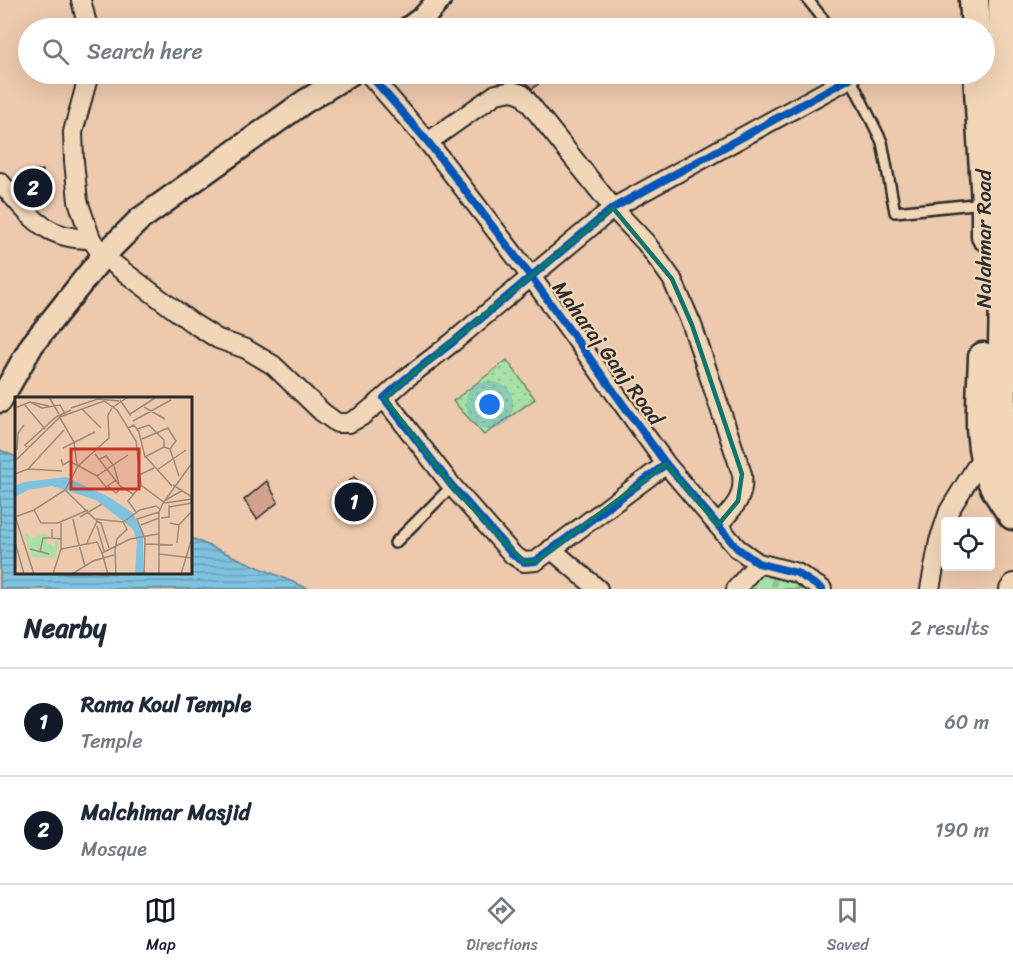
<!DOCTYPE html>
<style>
:root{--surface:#fff;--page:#f2f2f3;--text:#1f2937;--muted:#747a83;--line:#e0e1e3;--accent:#111827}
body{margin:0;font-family:Sriracha,sans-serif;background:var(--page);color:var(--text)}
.controls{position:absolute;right:18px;bottom:18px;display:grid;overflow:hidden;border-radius:6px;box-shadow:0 6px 24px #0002}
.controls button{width:54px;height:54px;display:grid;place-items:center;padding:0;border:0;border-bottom:2px solid var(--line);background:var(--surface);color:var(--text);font:30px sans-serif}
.you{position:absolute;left:490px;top:405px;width:21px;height:21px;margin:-15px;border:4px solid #fff;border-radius:50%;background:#1a73e8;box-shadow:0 0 0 9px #1a73e833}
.badge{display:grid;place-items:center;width:39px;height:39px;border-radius:50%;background:var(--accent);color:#fff;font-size:20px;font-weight:700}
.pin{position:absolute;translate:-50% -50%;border:3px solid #fff;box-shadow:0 2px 6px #0006}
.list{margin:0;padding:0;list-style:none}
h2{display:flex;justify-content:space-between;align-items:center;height:78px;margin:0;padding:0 24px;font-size:26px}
h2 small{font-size:20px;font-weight:400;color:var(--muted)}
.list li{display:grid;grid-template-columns:39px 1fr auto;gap:18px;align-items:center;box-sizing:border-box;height:108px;padding:0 24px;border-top:2px solid var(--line)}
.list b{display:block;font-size:22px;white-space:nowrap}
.list p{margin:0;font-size:20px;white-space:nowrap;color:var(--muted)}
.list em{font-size:20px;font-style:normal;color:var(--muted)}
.icon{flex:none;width:33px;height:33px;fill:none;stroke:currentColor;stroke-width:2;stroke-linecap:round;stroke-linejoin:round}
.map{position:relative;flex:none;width:1013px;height:589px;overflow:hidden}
.search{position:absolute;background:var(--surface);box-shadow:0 6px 24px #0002;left:18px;right:18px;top:18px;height:66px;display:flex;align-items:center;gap:15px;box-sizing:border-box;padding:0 21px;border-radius:33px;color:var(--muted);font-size:22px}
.sheet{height:294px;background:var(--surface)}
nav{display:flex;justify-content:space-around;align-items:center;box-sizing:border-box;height:84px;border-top:2px solid var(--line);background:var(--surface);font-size:16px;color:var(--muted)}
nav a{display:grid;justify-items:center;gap:3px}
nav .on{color:var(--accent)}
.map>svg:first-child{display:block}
</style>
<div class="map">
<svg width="1013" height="589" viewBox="0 0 1013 589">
<defs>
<pattern id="cemetery-stones" width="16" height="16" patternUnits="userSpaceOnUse" patternTransform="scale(1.5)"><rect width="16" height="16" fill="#a7e1a6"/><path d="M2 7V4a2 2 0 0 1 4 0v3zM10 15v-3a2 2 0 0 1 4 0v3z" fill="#90c18f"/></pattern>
<pattern id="park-dots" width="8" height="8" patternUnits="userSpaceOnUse" patternTransform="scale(1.5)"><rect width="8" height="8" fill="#a7e1a6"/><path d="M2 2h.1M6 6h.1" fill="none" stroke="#90c18f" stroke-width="1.8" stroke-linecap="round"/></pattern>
<pattern id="water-rules" width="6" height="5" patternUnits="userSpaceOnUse" patternTransform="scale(1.5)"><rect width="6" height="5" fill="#7fc3e0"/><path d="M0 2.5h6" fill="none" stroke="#689fb6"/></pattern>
</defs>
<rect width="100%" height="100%" fill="#edc9ad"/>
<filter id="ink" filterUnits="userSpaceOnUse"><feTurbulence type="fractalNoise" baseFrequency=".0167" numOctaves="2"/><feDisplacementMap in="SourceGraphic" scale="12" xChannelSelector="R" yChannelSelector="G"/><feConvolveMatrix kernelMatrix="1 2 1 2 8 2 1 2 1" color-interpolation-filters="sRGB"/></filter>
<g filter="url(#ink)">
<path fill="url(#cemetery-stones)" stroke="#698668" stroke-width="1.5" d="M 761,567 L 796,577 L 810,589 L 743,589 Z"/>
<path fill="url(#park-dots)" stroke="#698668" stroke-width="1.5" d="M 507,360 L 535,399 L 484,435 L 453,401 Z"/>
<path fill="url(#water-rules)" stroke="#5d8698" stroke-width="1.5" d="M 0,450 L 16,457 L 16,572 L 190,572 L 191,538 L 309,589 L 0,589 Z"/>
<g fill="#d2a28c" stroke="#2b2b2b" stroke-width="1.5">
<path d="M 518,74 L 551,74 L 532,89 Z"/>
<path d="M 43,170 L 42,205 L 36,205 L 24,192 L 23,172 Z"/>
<path d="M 354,477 L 372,492 L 354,512 L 335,493 Z"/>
<path d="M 267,481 L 278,502 L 257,519 L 244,500 Z"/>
</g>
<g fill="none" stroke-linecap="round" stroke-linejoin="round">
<defs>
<g id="service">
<path d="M 808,0 L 824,20 L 828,28"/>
<path d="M 849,75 L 882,142 L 895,212 L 984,203"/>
<path d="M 395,543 L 452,486"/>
</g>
<g id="minor">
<path d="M 81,0 L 88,28"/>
<path d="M 89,74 L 73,132 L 74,161 L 78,201 L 91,239 L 103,256 L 191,322 L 218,339 L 246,349 L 273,365 L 322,412 L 337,423 L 349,423 L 362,416 L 384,398"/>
<path d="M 369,74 L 428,142 L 532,278 L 666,464 L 737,548 L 758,563 L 797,573 L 822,589"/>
<path d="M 428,142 L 496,94 L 512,91 L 522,94 L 613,208 L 646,243 L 672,279 L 692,325 L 742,474 C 745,499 733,508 718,525"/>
<path d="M 0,182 C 30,215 43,239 91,239"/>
<path d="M 666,464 L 536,561 L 524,562 L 513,555 L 452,486 L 384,398 L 404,380 L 453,342 L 613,208 L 850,78"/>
<path d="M 551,549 L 598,589"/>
<path d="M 736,589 L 758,563"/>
<path d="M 930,589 L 939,541 L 949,511 L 984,454"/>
<path d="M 1009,589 L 1013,583"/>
</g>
<g id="tertiary">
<path d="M 409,28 L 424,17 L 439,0"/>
<path d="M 0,401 L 32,345 L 103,256 L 139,220 L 304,102 L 350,74"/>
</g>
<g id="primary">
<path d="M 974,0 L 976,28"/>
<path d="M 1003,0 L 1006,198 L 1001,446 L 1005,467 L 1013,487"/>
<path d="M 978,74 L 986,203 L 986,236"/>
<path d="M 983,357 C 982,399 975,443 993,483 C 998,494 1006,505 1013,515"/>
</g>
</defs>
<use href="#service" stroke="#2b2b2b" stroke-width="14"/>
<use href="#minor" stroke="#2b2b2b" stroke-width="22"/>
<use href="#tertiary" stroke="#2b2b2b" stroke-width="27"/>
<use href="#primary" stroke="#2b2b2b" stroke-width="33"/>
<use href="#service" stroke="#f2d6b8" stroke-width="9"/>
<use href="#minor" stroke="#f2d6b8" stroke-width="18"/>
<use href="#tertiary" stroke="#f2d6b8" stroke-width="22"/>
<use href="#primary" stroke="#f2d6b8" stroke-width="28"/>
<defs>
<g id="cycleway">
<path d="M 369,74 L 428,142 L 532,278 L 666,464 L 737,548 L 758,563 L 797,573 L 822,589"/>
<path d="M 666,464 L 536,561 L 524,562 L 513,555 L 452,486 L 384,398 L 404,380 L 453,342 L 613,208 L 850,78"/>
</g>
</defs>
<use href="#cycleway" stroke="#f2d6b8" stroke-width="11"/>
<use href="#cycleway" stroke="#0057b8" stroke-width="8"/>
</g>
</g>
<path fill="none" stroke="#0f766e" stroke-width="4.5" stroke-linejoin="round" d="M 613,208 L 672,279 L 692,325 L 742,474 L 738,501 L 718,525 L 666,464 L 536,561 L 524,562 L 452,486 L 384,398 Z"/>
<g text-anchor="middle" stroke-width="4.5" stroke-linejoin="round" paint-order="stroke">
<g font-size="21" fill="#2b2b2b" stroke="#f2d6b8">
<text transform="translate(984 239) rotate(-90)" y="7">Nalahmar Road</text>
<text transform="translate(608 353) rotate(54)" y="7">Maharaj Ganj Road</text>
</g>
</g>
<g transform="translate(15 397)">
<rect width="177" height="177" fill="#edc9ad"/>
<path d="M 9,136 L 13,136 L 15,142 L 30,136 L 33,139 L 31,145 L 39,150 L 40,144 L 44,144 L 40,161 L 17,160 Z" fill="#a7e1a6"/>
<path d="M 51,80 L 94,100 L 118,116 L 128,137 L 128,177 L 120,177 L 122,145 L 118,132 L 81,103 L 37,89 L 13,93 L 0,100 L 0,89 L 9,85 Z" fill="#7fc3e0"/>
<path fill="none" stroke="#9f8a79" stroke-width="1.5" d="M 34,0 L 44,17M 105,3 L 116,19M 15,5 L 34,9M 9,7 L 30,32M 98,10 L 113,0M 129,10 L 150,22M 0,11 L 15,5 L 27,11 L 45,8 L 50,17M 56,11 L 83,2 L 104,4M 67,12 L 86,31M 115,17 L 140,1M 45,21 L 59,45 L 62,68 L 82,79M 118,24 L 156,3M 113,31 L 119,28 L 124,35 L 130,60 L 149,50 L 149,43 L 134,28 L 122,32M 127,42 L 153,31 L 161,44 L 155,52M 12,50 L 10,48 L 41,20 L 56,13M 149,50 L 155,52 L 164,79M 48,51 L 80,35M 2,53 L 3,36 L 9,28M 80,57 L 105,89 L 118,97M 131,60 L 157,89M 46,62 L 48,68 L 55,64 L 61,68M 85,62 L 91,59 L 99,69 L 104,87M 0,64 L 45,20 L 89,4 L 102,13 L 121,44 L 126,88 L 150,106 L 177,102M 13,72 L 49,33M 142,73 L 171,53M 0,77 L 13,72 L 47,74M 122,79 L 139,71M 101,83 L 91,90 L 82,79 L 113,58M 158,88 L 177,100M 93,89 L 101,96 L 107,90M 50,93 L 82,124 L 71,148M 149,104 L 168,93M 148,106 L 177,66M 154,110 L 177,106M 19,113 L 26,126 L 43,126 L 73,113M 121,115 L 113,104 L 126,88M 0,119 L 19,177M 0,120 L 19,113 L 50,93 L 63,69 L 94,41 L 93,18 L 97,11M 65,120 L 87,107M 146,121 L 154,120 L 154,108M 58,122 L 63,144M 80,122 L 108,125 L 125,113 L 141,109 L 145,112M 82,125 L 86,126 L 94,151M 155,126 L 164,128 L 177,114M 126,128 L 144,121M 82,129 L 89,154M 37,132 L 37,141 L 47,142M 63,144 L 70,169M 0,145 L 9,177M 162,146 L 164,128M 130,147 L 158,148M 15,152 L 34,157M 46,152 L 82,145 L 87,156M 25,155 L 28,141 L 36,141M 144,157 L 177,161M 38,177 L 46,152 L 46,126M 57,177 L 78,164 L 99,158M 93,177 L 87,156 L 115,142 L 143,137M 101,177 L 100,152 L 102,142 L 112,132 L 108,125M 129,177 L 130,142 L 122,122 L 144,115M 144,177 L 144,115 L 148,106M 166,177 L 177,141"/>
<path fill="#c8321e" fill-opacity="0.15" stroke="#c8321e" stroke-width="3" d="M 56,52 L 124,52 L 124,92 L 56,92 Z"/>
<rect width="177" height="177" fill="none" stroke="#2b2b2b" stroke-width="3"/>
</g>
</svg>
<div class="controls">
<button><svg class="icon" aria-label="locate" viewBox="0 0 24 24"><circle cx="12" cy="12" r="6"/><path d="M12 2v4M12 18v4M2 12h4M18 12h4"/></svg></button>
</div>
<div class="you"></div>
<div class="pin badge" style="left:354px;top:502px">1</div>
<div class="pin badge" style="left:33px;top:188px">2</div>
<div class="search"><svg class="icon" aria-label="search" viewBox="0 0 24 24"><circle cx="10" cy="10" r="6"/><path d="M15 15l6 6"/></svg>Search here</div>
</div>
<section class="sheet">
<h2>Nearby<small>2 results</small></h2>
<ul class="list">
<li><span class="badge">1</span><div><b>Rama Koul Temple</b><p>Temple</p></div><em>60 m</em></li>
<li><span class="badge">2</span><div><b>Malchimar Masjid</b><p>Mosque</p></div><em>190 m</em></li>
</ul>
</section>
<nav>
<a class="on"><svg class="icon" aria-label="map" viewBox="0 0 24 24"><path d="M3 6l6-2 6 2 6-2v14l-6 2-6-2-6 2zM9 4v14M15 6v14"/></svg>Map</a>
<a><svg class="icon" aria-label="directions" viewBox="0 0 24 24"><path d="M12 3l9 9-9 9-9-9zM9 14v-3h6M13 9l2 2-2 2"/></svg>Directions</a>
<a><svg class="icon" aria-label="saved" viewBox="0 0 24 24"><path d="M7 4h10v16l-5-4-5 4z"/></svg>Saved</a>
</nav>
